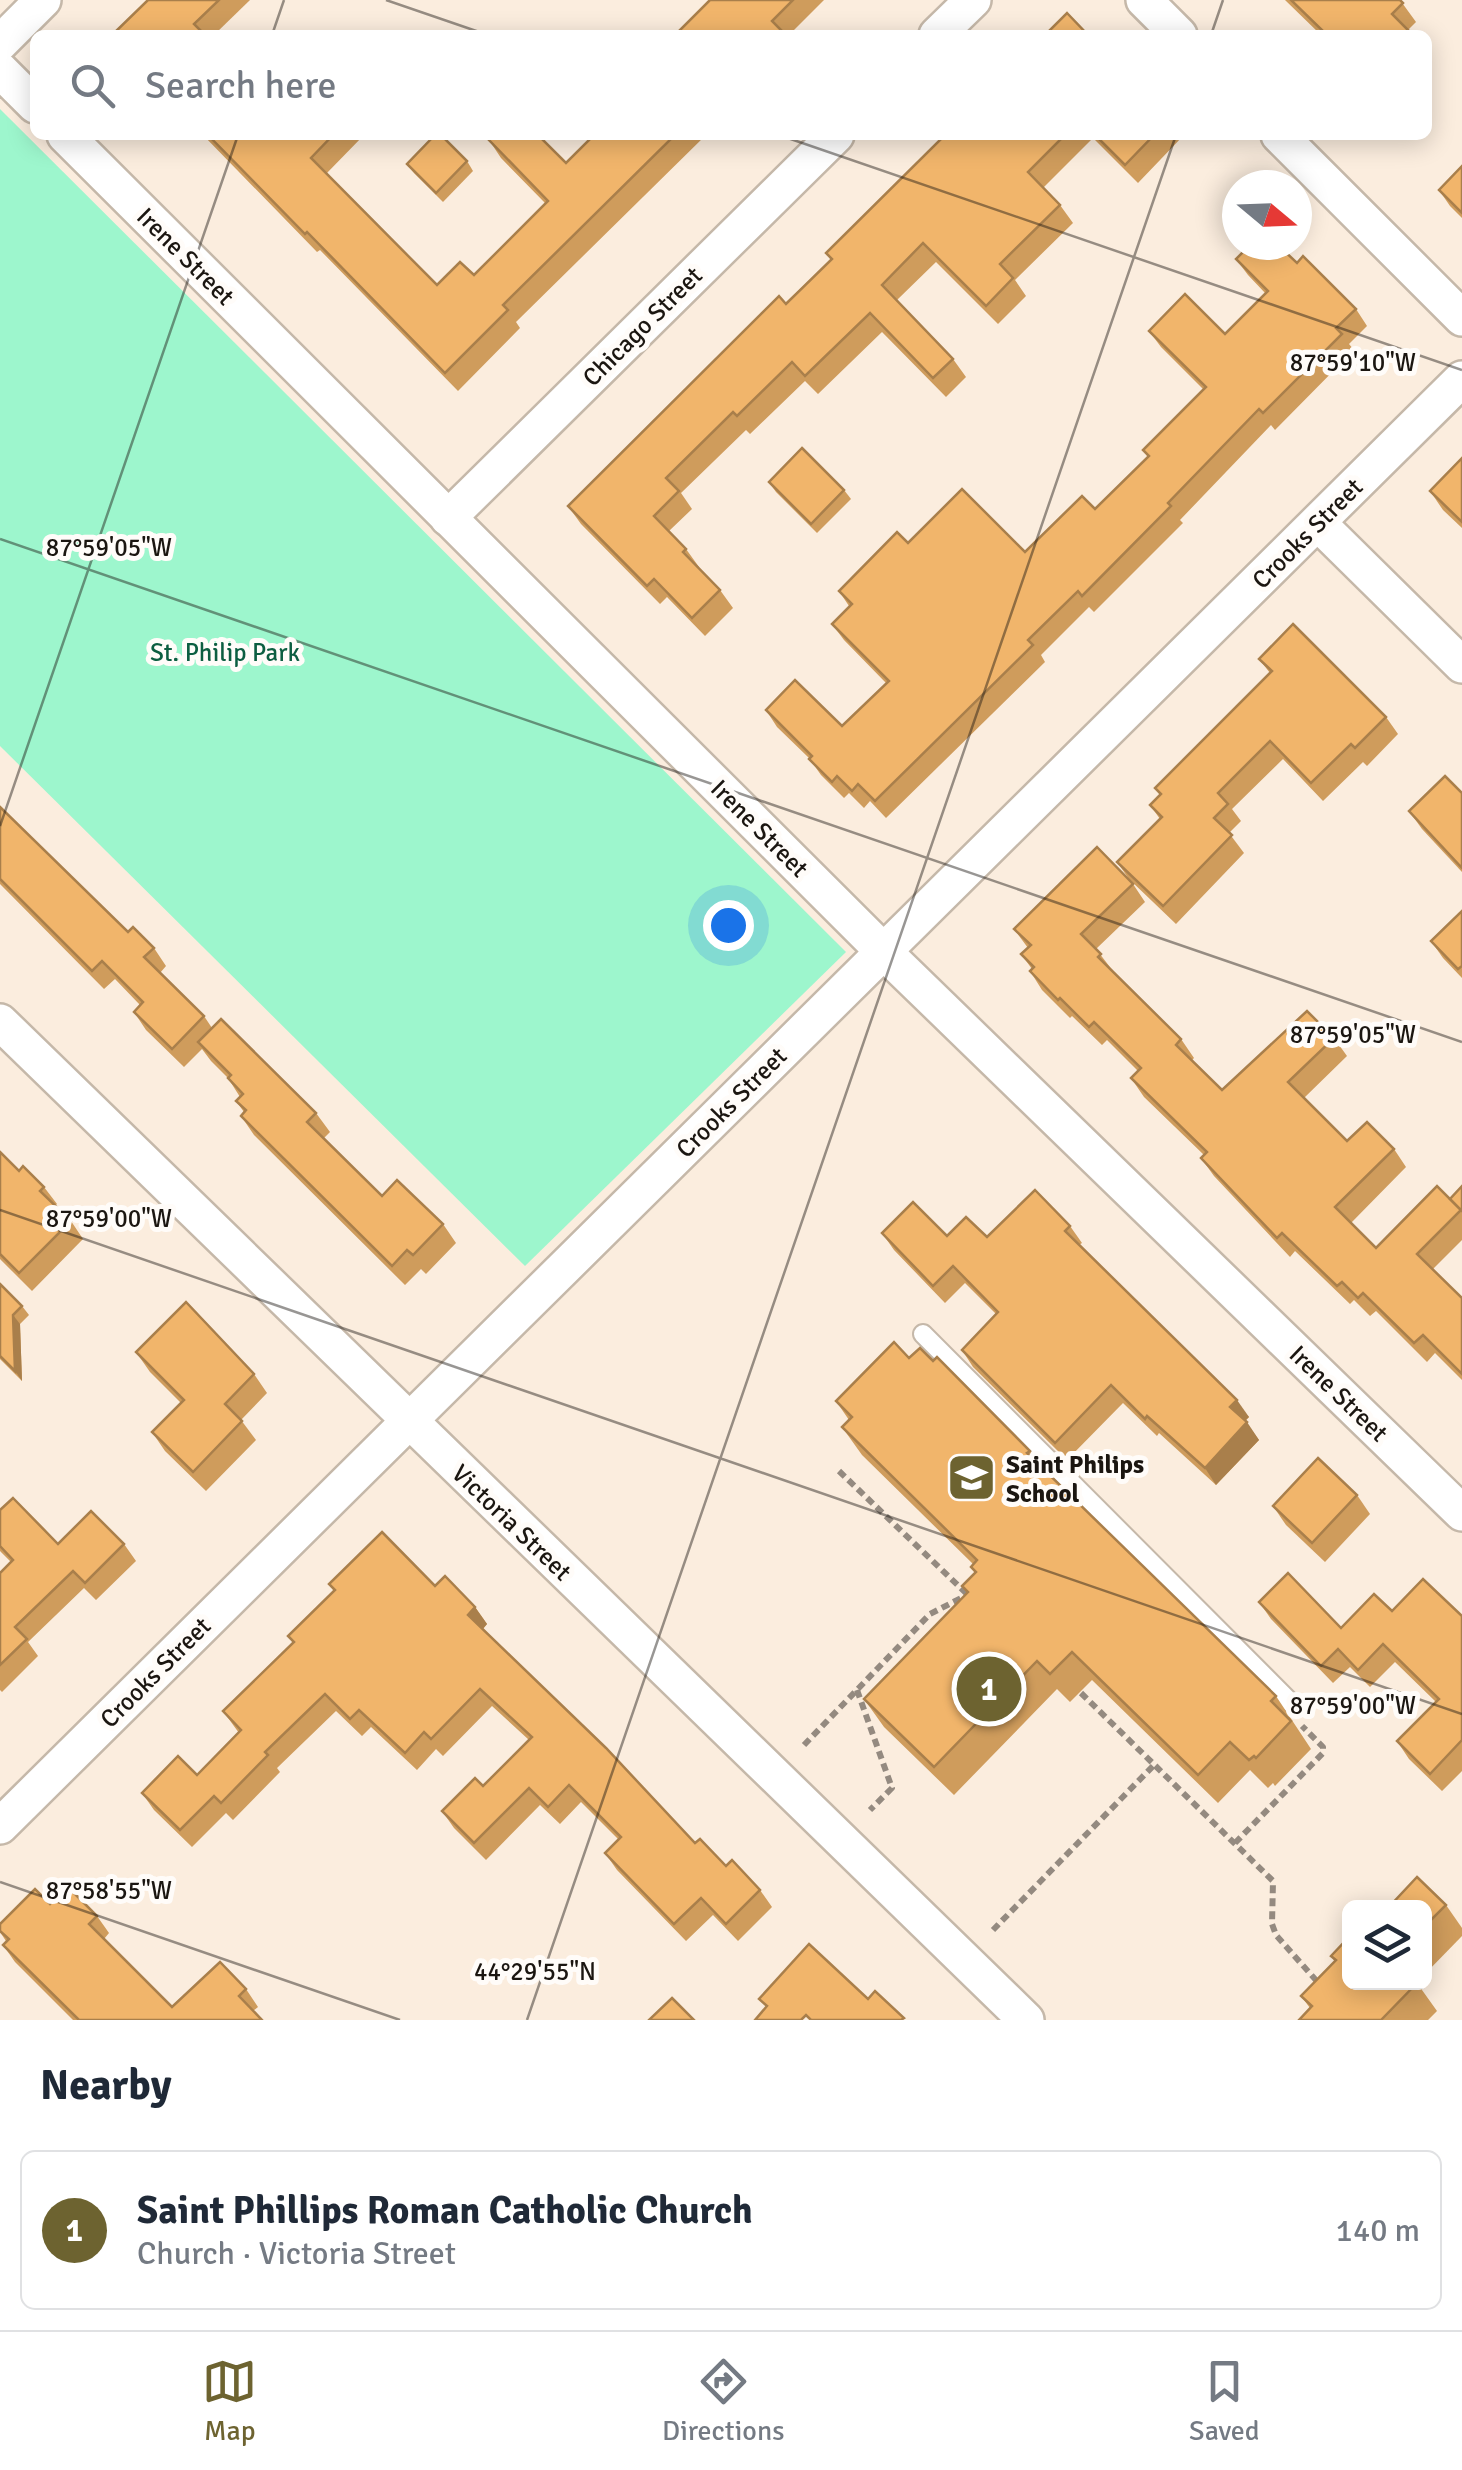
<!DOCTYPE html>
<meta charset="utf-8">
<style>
:root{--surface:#fff;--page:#f6f6f7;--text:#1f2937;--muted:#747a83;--line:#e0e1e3;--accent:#6d6330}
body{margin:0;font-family:Signika,sans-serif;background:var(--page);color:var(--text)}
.controls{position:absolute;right:30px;bottom:30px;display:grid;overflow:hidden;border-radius:15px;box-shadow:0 5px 25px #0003}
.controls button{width:90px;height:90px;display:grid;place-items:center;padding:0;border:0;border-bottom:2px solid var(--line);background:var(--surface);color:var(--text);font:50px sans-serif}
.compass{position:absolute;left:1222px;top:170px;width:90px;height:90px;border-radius:50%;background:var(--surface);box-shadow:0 5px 25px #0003;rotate:109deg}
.you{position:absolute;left:728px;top:925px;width:35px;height:35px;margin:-25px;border:8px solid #fff;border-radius:50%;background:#1a73e8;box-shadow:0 0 0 15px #1a73e833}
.badge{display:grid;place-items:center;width:65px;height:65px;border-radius:50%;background:var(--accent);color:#fff;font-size:32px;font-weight:700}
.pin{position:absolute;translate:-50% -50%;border:5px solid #fff;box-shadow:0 2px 10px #0006}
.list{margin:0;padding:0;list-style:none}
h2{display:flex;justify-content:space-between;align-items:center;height:130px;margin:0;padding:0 40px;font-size:42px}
h2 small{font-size:32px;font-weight:400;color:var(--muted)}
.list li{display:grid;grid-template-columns:65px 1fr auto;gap:30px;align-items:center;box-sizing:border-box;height:160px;margin:0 20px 20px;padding:0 20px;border:2px solid var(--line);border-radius:15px}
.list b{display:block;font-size:38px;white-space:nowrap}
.list p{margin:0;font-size:32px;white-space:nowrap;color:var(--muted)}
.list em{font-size:32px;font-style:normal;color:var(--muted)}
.icon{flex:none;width:55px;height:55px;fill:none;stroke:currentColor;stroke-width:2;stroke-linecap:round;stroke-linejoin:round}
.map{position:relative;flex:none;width:1462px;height:2020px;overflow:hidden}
.search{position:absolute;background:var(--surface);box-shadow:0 5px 25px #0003;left:30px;right:30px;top:30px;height:110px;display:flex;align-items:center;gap:25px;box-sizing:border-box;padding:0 35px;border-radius:15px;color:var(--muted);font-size:38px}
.sheet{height:310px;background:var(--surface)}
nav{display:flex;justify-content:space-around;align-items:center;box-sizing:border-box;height:140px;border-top:2px solid var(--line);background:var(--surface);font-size:28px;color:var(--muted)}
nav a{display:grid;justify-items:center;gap:5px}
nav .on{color:var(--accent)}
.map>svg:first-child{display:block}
</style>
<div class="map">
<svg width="1462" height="2020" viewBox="0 0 1462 2020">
<rect width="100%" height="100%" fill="#fbedde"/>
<path fill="#9df6cd" d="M 0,109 L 846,952 L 525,1266 L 0,746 Z"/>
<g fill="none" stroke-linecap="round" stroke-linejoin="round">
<defs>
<path id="service" d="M 923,1334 L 1292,1704"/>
<g id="minor">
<path d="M 1144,0 L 1179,35"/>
<path d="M 937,35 L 973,0"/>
<path d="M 0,43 L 43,0"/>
<path d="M 0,70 L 35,105"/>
<path d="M 65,135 L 883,951 L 1462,1513"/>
<path d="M 1279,135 L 1462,318"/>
<path d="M 448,518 L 836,135"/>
<path d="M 1318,523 L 1462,665"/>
<path d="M 0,1022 L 1026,2020"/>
<path d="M 0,1826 L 1462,379"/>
</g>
</defs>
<use href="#service" stroke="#c5b8a9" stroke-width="22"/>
<use href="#minor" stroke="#c5b8a9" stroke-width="40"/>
<g stroke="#948a80" stroke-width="6" stroke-dasharray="8 5" stroke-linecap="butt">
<path d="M 839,1471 L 968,1595"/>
<path d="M 857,1690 L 892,1788 L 870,1810"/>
<path d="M 1081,1693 L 1273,1881 L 1272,1924 L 1276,1935 L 1322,1987"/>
<path d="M 804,1745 L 930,1614 L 967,1595"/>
<path d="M 1235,1843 L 1323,1753 L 1323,1747 L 1302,1726"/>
<path d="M 993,1930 L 1155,1764"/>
</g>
<use href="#service" stroke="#fff" stroke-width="18"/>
<use href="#minor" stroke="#fff" stroke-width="35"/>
</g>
<g fill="#cf9c5c">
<path d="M 148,0 L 250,0 L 214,35 L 112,35 Z"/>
<path d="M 710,0 L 824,0 L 789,35 L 675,35 Z"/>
<path d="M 1285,0 L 1400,0 L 1416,22 L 1408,30 L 1411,35 L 1321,35 Z"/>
<path d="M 203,135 L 364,135 L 326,174 L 437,285 L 474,275 L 545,203 L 501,158 L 489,140 L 566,163 L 594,135 L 706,135 L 516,322 L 520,328 L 458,391 L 320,250 L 317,252 Z"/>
<path d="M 945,135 L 1183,136 L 1138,183 L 1093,138 L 1043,188 L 1060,205 L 1073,223 L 1015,280 L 1026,296 L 998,324 L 936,262 L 897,300 L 953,359 L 966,377 L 946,397 L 882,332 L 818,394 L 805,381 L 750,434 L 746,430 L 681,493 L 692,509 L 669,531 L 686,549 L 699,567 L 698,568 L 720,590 L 733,608 L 705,636 L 667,597 L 660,604 L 581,524 L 568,506 L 831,260 L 826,253 Z"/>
<path d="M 467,161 L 473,171 L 443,202 L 414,173 L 407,164 Z"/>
<path d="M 1462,166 L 1462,218 L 1450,206 L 1439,190 Z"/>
<path d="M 1236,259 L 1297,263 L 1356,309 L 1367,326 L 1349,344 L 1354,350 L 1275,430 L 1271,425 L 1180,520 L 1183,523 L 1094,612 L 1089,607 L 1041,655 L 1045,662 L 886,818 L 870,801 L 864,808 L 849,793 L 844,798 L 821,775 L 809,758 L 777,727 L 766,710 L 842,726 L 886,683 L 844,640 L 832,624 L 849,606 L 839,591 L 908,543 L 1025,552 L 1095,509 L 1148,457 L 1143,450 L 1204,390 L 1161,347 L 1149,331 L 1225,334 L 1266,294 L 1248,275 Z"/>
<path d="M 1462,458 L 1462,528 L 1443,510 L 1430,491 Z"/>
<path d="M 769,482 L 844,490 L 851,499 L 817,533 L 776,492 Z"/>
<path d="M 1259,659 L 1386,717 L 1398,734 L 1367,766 L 1363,762 L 1323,801 L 1283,759 L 1232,809 L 1241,821 L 1229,833 L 1244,853 L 1176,924 L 1129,879 L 1117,862 L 1160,819 L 1150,805 L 1160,795 L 1155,788 L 1270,673 Z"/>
<path d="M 1462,793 L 1462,872 L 1422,829 L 1409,811 Z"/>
<path d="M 0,807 L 128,932 L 154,948 L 166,966 L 160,973 L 204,1016 L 212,1028 L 316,1113 L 330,1132 L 324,1138 L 382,1196 L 443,1224 L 456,1243 L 426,1274 L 421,1269 L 405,1285 L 254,1135 L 241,1116 L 244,1112 L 236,1101 L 240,1097 L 228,1078 L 211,1061 L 202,1049 L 184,1067 L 146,1030 L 134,1012 L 140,1005 L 115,979 L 104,989 L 0,884 Z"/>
<path d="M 1133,884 L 1145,902 L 1096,949 L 1113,971 L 1181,1039 L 1194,1058 L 1192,1060 L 1222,1090 L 1334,1038 L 1347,1056 L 1304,1098 L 1347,1141 L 1394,1149 L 1406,1167 L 1351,1223 L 1376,1248 L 1450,1199 L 1462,1186 L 1462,1240 L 1433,1269 L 1462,1298 L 1462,1380 L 1435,1353 L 1427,1362 L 1376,1311 L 1370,1316 L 1354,1300 L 1350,1304 L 1295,1251 L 1290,1257 L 1214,1176 L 1201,1158 L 1204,1155 L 1144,1097 L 1131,1078 L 1138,1071 L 1107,1040 L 1102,1045 L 1072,1016 L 1070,1018 L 1042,990 L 1030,971 L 1032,969 L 1021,954 L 1028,948 L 1014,929 Z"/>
<path d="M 1462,911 L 1462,978 L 1443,958 L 1431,941 Z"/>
<path d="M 0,1152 L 19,1171 L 44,1187 L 57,1204 L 55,1206 L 71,1221 L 83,1239 L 32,1291 L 0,1259 Z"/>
<path d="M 1070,1226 L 1082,1243 L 1079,1245 L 1249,1417 L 1245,1421 L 1259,1440 L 1216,1485 L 1159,1433 L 1157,1436 L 1123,1403 L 1067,1460 L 973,1367 L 962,1350 L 996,1314 L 965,1283 L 945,1303 L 894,1250 L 882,1233 L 987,1237 Z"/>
<path d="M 0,1284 L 22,1306 L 29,1315 L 20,1324 L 22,1381 L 0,1359 Z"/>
<path d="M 136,1352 L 254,1374 L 267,1393 L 241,1420 L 256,1440 L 206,1491 L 165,1451 L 152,1432 L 181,1403 L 150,1372 Z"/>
<path d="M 909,1358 L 1030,1451 L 1040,1465 L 1276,1696 L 1311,1749 L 1275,1786 L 1273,1783 L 1268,1788 L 1250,1770 L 1218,1803 L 1092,1680 L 1070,1702 L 1057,1689 L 954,1795 L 884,1727 L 864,1699 L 967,1593 L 962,1586 L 975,1573 L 971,1567 L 973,1564 L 862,1455 L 842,1427 L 849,1420 L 836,1401 Z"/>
<path d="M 1357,1495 L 1370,1514 L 1325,1562 L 1286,1525 L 1273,1506 Z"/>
<path d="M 0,1510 L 58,1544 L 124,1544 L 136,1561 L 96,1600 L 84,1588 L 28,1642 L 38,1656 L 2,1692 L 0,1690 L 0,1573 L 11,1562 L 0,1551 Z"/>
<path d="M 329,1584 L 435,1586 L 475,1607 L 487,1624 L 483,1629 L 695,1843 L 760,1890 L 772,1907 L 738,1941 L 713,1915 L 686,1941 L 617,1870 L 605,1853 L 619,1840 L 581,1802 L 560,1824 L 540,1805 L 486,1860 L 454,1828 L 442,1811 L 483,1786 L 529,1740 L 492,1706 L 443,1756 L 436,1749 L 417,1770 L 371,1727 L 362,1736 L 336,1711 L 277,1768 L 280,1772 L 233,1820 L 226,1813 L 192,1847 L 154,1810 L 142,1793 L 197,1775 L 239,1733 L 223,1711 L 293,1642 L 288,1636 L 334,1591 Z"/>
<path d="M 1259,1602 L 1341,1628 L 1392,1611 L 1462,1616 L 1462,1771 L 1442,1791 L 1409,1759 L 1397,1741 L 1436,1702 L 1395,1662 L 1370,1687 L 1350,1667 L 1333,1683 L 1271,1619 Z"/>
<path d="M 50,1904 L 97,1916 L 109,1933 L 104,1939 L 172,2007 L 246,1989 L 258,2007 L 253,2011 L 262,2020 L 73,2020 L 15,1962 L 3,1945 L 6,1941 L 0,1932 L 0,1924 Z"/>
<path d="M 1446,1905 L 1462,1928 L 1462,1936 L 1424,1975 L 1424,1908 Z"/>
<path d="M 1331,1956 L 1417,1983 L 1437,2011 L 1428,2020 L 1299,2020 L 1310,2008 L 1301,1996 L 1335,1962 Z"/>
</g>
<g fill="#a97f4b">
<path d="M 13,1315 L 20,1324 L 22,1381 L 15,1371 Z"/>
<path d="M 1237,1400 L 1249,1417 L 1242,1424 L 1230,1407 Z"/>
<path d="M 1247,1422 L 1259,1440 L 1216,1485 L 1205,1468 Z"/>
<path d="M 475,1607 L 487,1624 L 480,1632 L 468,1615 Z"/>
</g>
<g fill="#f1b56b" stroke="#a97f4b" stroke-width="2.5">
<path d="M 148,0 L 219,0 L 194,24 L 205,35 L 112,35 Z"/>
<path d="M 710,0 L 793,0 L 772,21 L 781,30 L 776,35 L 675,35 Z"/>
<path d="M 1291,0 L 1400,0 L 1403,3 L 1392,14 L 1408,30 L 1403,35 L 1327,35 Z"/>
<path d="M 1067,13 L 1088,35 L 1045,35 Z"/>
<path d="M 208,135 L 333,135 L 311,158 L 437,285 L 460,262 L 474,275 L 548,201 L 489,140 L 494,135 L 538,135 L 566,163 L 594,135 L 675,135 L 503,305 L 508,310 L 445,373 L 307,232 L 305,234 Z"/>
<path d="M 435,135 L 441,135 L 467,161 L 436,193 L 407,164 Z"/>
<path d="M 945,135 L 1065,135 L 1028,172 L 1060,205 L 1000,264 L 1013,278 L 986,306 L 923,243 L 882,285 L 953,359 L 933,378 L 870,313 L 805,376 L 792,362 L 737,416 L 733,412 L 666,478 L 679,491 L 654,516 L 686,549 L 683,552 L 720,590 L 692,618 L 654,579 L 647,586 L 568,506 L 779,296 L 786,304 L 832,259 L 826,253 Z"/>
<path d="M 1095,135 L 1154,135 L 1125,165 Z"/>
<path d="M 1462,166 L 1462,213 L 1439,190 Z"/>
<path d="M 1250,245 L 1278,245 L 1297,263 L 1303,256 L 1356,309 L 1336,328 L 1342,334 L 1263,413 L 1259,409 L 1168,503 L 1171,506 L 1082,596 L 1078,591 L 1028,640 L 1033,645 L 875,801 L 858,784 L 852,791 L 837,776 L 832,782 L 809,759 L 812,756 L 766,710 L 795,680 L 842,726 L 889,681 L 832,624 L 852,604 L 839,591 L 897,532 L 908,543 L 962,489 L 1025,552 L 1082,496 L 1095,509 L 1149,456 L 1143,450 L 1206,387 L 1149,331 L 1185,294 L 1225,334 L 1268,291 L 1236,259 Z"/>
<path d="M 802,448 L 844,490 L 811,524 L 769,482 Z"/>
<path d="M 1462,458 L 1462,522 L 1430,491 Z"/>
<path d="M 1293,624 L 1386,717 L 1355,748 L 1351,744 L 1311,783 L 1270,741 L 1218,793 L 1228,804 L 1214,818 L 1232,835 L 1163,906 L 1117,862 L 1162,817 L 1150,805 L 1161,794 L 1155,788 L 1272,671 L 1259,659 Z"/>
<path d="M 1445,776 L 1462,793 L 1462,868 L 1409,811 Z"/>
<path d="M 0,807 L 128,932 L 133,927 L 154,948 L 144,957 L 204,1016 L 172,1049 L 134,1012 L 143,1002 L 102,961 L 92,971 L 0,879 Z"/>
<path d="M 1097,847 L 1133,884 L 1081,934 L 1101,954 L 1098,957 L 1181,1039 L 1176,1045 L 1222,1090 L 1307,1011 L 1334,1038 L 1288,1082 L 1347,1141 L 1367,1122 L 1394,1149 L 1335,1207 L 1376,1248 L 1437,1186 L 1461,1210 L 1417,1254 L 1462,1298 L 1462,1374 L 1423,1335 L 1414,1343 L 1363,1293 L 1358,1298 L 1342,1282 L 1337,1286 L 1282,1233 L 1277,1238 L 1201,1158 L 1207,1152 L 1131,1078 L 1141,1068 L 1094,1022 L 1089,1027 L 1060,998 L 1058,1000 L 1030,971 L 1034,967 L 1021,954 L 1031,945 L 1014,929 Z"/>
<path d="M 1462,911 L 1462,966 L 1458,969 L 1431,941 Z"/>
<path d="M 221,1019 L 316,1113 L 307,1122 L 382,1196 L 397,1180 L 443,1224 L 413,1255 L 407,1250 L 392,1266 L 241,1116 L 246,1110 L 236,1101 L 243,1094 L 228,1078 L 231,1075 L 198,1042 Z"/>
<path d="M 0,1152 L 19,1171 L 23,1166 L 44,1187 L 40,1191 L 71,1221 L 19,1273 L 0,1254 Z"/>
<path d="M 1462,1186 L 1462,1211 L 1450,1199 Z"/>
<path d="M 1035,1190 L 1070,1226 L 1065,1231 L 1237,1400 L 1230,1407 L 1247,1422 L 1205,1468 L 1147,1416 L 1145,1419 L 1111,1385 L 1055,1443 L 962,1350 L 998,1312 L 953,1266 L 933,1286 L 882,1233 L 913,1202 L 947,1236 L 966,1217 L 987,1237 Z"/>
<path d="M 0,1284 L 22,1306 L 13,1315 L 15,1371 L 0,1356 Z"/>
<path d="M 186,1302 L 254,1374 L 225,1404 L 242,1421 L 193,1472 L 152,1432 L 184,1400 L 136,1352 Z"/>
<path d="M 894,1342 L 909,1358 L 920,1348 L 933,1361 L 937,1357 L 1030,1451 L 1027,1453 L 1276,1696 L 1271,1701 L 1291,1721 L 1256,1758 L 1254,1756 L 1249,1760 L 1230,1742 L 1198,1775 L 1072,1652 L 1050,1674 L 1037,1661 L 934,1767 L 864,1699 L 968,1592 L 962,1586 L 976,1572 L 971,1567 L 977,1560 L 842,1427 L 852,1417 L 836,1401 Z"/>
<path d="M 1318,1458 L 1357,1495 L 1312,1543 L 1273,1506 Z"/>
<path d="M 13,1498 L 58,1544 L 91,1511 L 124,1544 L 85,1583 L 73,1571 L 15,1627 L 27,1639 L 0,1665 L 0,1573 L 13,1560 L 0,1546 L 0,1510 Z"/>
<path d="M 382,1532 L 435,1586 L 445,1576 L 475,1607 L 468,1615 L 606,1748 L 695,1843 L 700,1839 L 726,1866 L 732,1860 L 760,1890 L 726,1924 L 701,1898 L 674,1924 L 605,1853 L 621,1837 L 569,1785 L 548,1807 L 529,1788 L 474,1843 L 442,1811 L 475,1778 L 483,1786 L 532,1737 L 480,1689 L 431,1739 L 424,1732 L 405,1753 L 359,1710 L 350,1719 L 325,1694 L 265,1752 L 268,1755 L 221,1803 L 214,1796 L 180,1830 L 142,1793 L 178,1756 L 197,1775 L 241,1730 L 223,1711 L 294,1642 L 288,1636 L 335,1590 L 329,1584 Z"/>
<path d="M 1288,1573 L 1341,1628 L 1374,1594 L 1392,1611 L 1423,1579 L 1462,1616 L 1462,1740 L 1430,1774 L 1397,1741 L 1439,1699 L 1383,1644 L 1358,1670 L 1338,1649 L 1321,1666 L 1259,1602 Z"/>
<path d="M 1417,1877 L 1446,1905 L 1424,1927 L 1424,1908 L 1388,1908 Z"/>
<path d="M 67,1886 L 97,1916 L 89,1924 L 172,2007 L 220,1962 L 246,1989 L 239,1996 L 262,2020 L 79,2020 L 3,1945 L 9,1939 L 0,1931 L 0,1924 L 35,1889 L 50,1904 Z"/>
<path d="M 1350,1936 L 1350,1982 L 1417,1983 L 1381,2020 L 1299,2020 L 1312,2006 L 1301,1996 L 1336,1960 L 1331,1956 Z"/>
<path d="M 809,1944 L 868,1999 L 875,1991 L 904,2018 L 901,2020 L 811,2020 L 806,2015 L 801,2020 L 755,2020 L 767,2006 L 759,1999 Z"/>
<path d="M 672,1998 L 694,2020 L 649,2020 Z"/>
</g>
<path fill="none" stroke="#1b1611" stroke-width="2.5" stroke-opacity="0.45" d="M 386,0 L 488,35M 272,35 L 284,0M 1211,35 L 1223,0M 779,135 L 1462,370M 0,539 L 1462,1042M 0,826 L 238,135M 0,1210 L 1462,1714M 0,1882 L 400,2020M 527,2020 L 1176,135"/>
<defs>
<symbol id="school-square" viewBox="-11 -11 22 22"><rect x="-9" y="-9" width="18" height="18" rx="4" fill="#6d6330" stroke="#fffcf9"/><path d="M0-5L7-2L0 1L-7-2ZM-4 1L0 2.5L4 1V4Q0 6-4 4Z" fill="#fff"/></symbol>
</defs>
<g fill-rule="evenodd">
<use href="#school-square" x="944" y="1450" width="55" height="55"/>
</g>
<g text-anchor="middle" stroke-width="10" stroke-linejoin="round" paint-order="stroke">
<g font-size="25" fill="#1b1611" stroke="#fffcf9">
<text transform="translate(186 256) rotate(45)" y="9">Irene Street</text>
<text transform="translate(642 326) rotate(-45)" y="9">Chicago Street</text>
<text transform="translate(1307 533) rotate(-45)" y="9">Crooks Street</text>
<text transform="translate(760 828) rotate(45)" y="9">Irene Street</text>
<text transform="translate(731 1102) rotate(-45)" y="9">Crooks Street</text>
<text transform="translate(1339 1393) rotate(44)" y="9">Irene Street</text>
<text transform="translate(512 1522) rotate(44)" y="9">Victoria Street</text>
<text transform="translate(155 1672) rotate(-45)" y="9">Crooks Street</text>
</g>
<g font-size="25" fill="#0c5e41" stroke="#fffcf9">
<text x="225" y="661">St. Philip Park</text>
</g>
<g font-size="25" font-weight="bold" fill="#1b1611" stroke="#fffcf9" text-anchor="start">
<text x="1006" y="1473">Saint Philips<tspan x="1006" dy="29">School</tspan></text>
</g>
</g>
<g font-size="25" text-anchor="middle" fill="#1b1611" stroke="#fffcf9" stroke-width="10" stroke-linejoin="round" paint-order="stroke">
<text x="1353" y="371">87°59'10"W</text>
<text x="109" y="556">87°59'05"W</text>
<text x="1353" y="1043">87°59'05"W</text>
<text x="109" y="1227">87°59'00"W</text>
<text x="1353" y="1714">87°59'00"W</text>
<text x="109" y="1899">87°58'55"W</text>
<text x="535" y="1980">44°29'55"N</text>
</g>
</svg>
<div class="controls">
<button><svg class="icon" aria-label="layers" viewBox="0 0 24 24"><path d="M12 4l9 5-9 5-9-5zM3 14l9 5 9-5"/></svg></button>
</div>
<svg class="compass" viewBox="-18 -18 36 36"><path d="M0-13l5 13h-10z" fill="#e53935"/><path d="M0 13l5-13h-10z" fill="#747a83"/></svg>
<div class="you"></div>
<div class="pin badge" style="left:989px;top:1689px">1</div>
<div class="search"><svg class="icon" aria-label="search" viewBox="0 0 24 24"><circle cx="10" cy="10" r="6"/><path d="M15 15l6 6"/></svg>Search here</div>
</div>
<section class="sheet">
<h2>Nearby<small></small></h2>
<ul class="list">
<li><span class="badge">1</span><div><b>Saint Phillips Roman Catholic Church</b><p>Church · Victoria Street</p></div><em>140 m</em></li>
</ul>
</section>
<nav>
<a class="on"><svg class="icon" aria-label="map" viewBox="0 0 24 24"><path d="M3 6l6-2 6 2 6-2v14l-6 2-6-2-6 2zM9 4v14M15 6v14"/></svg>Map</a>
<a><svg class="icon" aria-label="directions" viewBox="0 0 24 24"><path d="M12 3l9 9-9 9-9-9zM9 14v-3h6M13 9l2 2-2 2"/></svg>Directions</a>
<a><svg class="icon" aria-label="saved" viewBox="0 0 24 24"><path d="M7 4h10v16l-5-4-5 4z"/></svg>Saved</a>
</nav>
